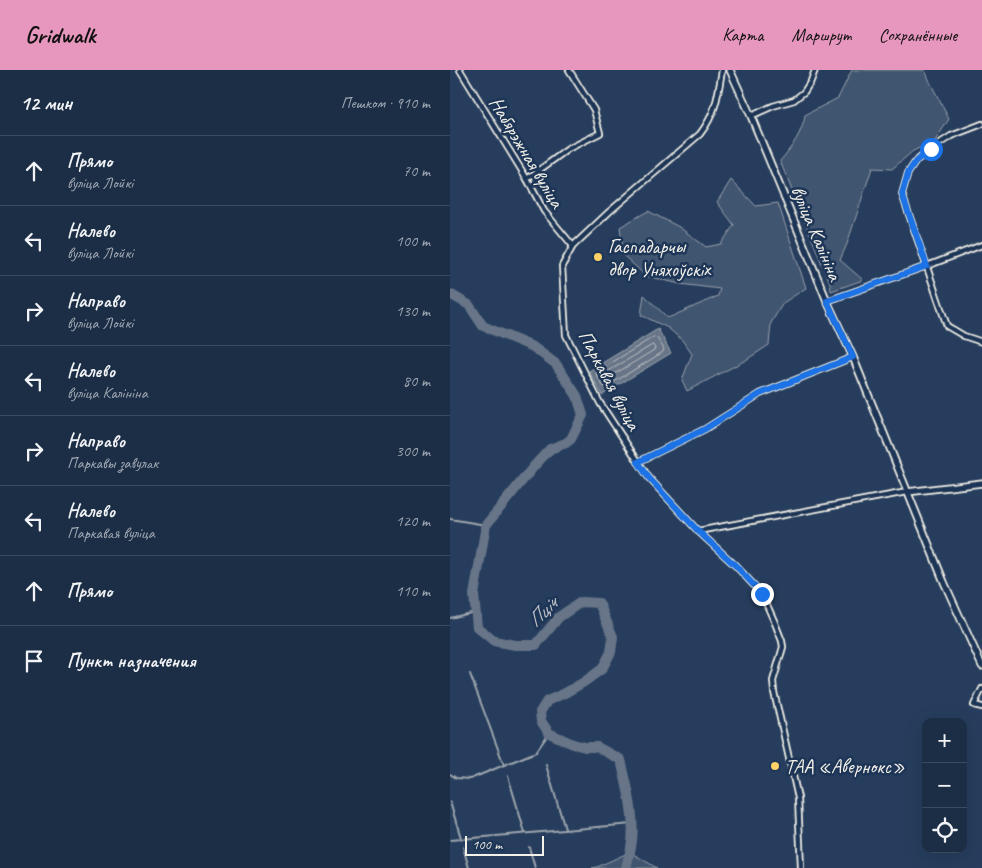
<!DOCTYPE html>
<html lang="ru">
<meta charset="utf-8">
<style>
:root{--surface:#1c2e46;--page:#293a51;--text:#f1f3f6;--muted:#a0a8b3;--line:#3a4a5f;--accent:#e797bd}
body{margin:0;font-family:Caveat,sans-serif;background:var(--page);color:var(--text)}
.controls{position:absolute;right:15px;bottom:15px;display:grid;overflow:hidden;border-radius:10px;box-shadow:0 5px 20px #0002}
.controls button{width:45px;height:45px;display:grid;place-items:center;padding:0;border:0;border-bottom:1px solid var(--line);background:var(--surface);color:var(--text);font:25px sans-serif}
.scale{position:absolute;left:15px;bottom:12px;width:79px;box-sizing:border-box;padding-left:5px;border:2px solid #f4f1e8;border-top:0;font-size:14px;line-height:18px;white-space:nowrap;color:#f4f1e8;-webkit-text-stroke:4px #1d3557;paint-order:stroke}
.stop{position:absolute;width:15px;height:15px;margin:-11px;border:4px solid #1a73e8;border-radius:50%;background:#fff}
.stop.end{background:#1a73e8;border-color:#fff;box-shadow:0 1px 5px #0008}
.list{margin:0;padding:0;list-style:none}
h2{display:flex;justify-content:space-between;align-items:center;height:65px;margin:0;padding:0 20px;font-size:21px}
h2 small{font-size:16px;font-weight:400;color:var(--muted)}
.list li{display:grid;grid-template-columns:32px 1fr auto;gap:15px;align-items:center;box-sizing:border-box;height:70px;padding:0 20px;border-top:1px solid var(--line)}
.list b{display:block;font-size:19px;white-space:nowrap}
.list p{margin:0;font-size:16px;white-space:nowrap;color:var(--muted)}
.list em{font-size:16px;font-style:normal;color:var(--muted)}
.icon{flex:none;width:28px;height:28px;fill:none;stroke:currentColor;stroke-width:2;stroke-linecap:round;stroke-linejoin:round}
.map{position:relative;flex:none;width:532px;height:798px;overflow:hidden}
header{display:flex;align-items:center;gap:30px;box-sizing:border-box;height:70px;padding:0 25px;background:var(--accent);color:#111}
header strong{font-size:24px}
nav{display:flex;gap:28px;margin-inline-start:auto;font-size:18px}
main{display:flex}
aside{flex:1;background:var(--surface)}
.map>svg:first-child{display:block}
</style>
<header>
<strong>Gridwalk</strong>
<nav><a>Карта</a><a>Маршрут</a><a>Сохранённые</a></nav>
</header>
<main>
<aside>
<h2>12 мин<small>Пешком · 910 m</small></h2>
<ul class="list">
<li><svg class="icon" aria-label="ahead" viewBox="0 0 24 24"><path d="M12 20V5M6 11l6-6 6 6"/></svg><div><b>Прямо</b><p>вуліца Лойкі</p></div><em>70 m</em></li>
<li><svg class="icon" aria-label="left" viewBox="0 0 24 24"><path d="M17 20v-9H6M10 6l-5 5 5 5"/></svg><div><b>Налево</b><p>вуліца Лойкі</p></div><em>100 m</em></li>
<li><svg class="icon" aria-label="right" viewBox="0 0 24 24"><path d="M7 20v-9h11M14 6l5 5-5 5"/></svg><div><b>Направо</b><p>вуліца Лойкі</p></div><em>130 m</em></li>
<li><svg class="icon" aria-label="left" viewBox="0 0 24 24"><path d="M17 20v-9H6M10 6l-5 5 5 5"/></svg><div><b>Налево</b><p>вуліца Калініна</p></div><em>80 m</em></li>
<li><svg class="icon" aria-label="right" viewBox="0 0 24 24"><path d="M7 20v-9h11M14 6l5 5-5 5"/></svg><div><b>Направо</b><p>Паркавы завулак</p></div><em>300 m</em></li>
<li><svg class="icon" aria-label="left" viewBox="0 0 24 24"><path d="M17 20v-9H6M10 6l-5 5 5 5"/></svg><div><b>Налево</b><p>Паркавая вуліца</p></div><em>120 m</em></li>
<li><svg class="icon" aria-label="ahead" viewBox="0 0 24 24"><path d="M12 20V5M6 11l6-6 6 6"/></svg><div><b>Прямо</b></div><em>110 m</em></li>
<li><svg class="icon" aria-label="arrive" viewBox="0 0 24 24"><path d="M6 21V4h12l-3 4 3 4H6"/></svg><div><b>Пункт назначения</b></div></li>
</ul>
</aside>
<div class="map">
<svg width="532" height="798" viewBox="0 0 532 798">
<rect width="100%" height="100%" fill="#263d5d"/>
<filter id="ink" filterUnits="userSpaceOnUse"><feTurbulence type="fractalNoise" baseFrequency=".02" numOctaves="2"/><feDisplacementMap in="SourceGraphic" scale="10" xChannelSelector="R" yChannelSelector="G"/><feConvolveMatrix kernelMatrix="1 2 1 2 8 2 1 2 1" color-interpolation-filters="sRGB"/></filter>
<g filter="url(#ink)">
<g fill="#40546f" stroke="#9aa2ac">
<path d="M 402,0 L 475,0 L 480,12 L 499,49 L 485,71 L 463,81 L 442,99 L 422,98 L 397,174 L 390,190 L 413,210 L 381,221 L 380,213 L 330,91 C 340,80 354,60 355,45 L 388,28 Z"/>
<path d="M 281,110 L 306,136 L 328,133 L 356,218 L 333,233 L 321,253 L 319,275 L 296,290 L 237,321 L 232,310 L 242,284 L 232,270 L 218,258 L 191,245 L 194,225 L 218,248 L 268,226 L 270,219 L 230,214 L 196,206 L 174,186 L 170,157 L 198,141 L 229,157 L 256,177 L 271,174 L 284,155 L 267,132 Z"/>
<path d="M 180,782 L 207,798 L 142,798 L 147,797 Z"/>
</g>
<path fill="#677588" stroke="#9fa7ae" d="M 208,259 L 221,283 L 152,325 L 139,301 Z"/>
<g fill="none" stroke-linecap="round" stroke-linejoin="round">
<g stroke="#bcbfc2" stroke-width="1">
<path d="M 204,267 L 207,268 L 214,279 L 213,282 L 156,317 L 153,316 L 146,304 L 147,302 Z"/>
<path d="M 203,275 L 205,278 L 204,280 L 158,308 L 155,307 L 156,303 Z"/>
</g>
<g stroke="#9fa7ae" stroke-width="2">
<path d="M 0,449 L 36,455"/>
<path d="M 0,548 L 25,542"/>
<path d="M 20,604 L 54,695"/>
<path d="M 96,695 L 115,759"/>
<path d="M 0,704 L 6,708 L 20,709 L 86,682 L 99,663"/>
<path d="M 58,706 L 75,763"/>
<path d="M 0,732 L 11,768"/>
<path d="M 0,770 L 182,754"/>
<path d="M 13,777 L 19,798"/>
<path d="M 79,777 L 85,798"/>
</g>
<path stroke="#677588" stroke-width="10" d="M 0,224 L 19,235 L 33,256 L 83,277 L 106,294 L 127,326 L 133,345 L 121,369 L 116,373 L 100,379 L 85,395 L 36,455 L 24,525 L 27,557 L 44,571 L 65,575 L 86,575 L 109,547 L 131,532 L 149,533 L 163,567 L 161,582 L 152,599 L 134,612 L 115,623 L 97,631 L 90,642 L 91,651 L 99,663 L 123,674 L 135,677 L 147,677 L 171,690 C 177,716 185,744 182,771 C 181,780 178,789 176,798"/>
<defs>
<g id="minor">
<path d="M 10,0 L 77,109 L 94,141 L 123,176"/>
<path d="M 272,0 C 268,26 266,43 250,64 L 159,142 L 123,176 L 112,196 L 116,265 L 150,333 L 199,408 L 248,461 L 286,496 L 312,524 L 325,553 L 332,571 L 333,577 L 323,611 L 324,622 L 348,728 L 351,798"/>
<path d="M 301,46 L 323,36 L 344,30 L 354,22 L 361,11 L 365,0"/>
<path d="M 532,54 L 501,66 L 481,79 L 466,91 L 458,103 L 452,124 L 497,256 L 514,266 L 532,272"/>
<path d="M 77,109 L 118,79 L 150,63 L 144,40 L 119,0"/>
<path d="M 377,231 L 477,196 L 532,175"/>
<path d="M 188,392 L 255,359 L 310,324 L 403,287"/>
<path d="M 248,461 L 457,422"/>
<path d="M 532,619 L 524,635 L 532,637"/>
</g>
<g id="tertiary">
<path d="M 280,0 L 301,46 L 377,231 L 403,287 L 494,512 L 532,596"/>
<path d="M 457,422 L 532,413"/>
</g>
</defs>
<use href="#minor" stroke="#f4f1e8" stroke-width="8"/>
<use href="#tertiary" stroke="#f4f1e8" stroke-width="9"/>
<use href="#minor" stroke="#1d3557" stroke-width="4.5"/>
<use href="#tertiary" stroke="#1d3557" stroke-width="5.5"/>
</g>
</g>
<g fill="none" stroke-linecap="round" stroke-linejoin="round" filter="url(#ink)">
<path stroke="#1a73e8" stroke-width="6" d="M 312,524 L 286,496 L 248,461 L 199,408 L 188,392 L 255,359 L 310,324 L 403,287 L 377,231 L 477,196 L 452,124 L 458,103 L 466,91 L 481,79"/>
</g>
<g fill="#ffd166" stroke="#1d3557" stroke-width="2">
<circle cx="148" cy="187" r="5"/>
<circle cx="325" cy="696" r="5"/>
</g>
<g text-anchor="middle" stroke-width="5" stroke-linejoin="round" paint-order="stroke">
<g font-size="20" fill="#f4f1e8" stroke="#1d3557">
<text transform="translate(77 82) rotate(59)" y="7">Набярэжная вуліца</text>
<text transform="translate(367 163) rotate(67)" y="7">вуліца Калініна</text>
<text transform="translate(160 310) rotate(62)" y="7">Паркавая вуліца</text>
</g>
<g font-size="20" fill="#f4f1e8" stroke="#1d3557" text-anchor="start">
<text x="158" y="183">Гаспадарчы<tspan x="158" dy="23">двор Уняхоўскіх</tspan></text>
<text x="335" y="703">ТАА «Авернокс»</text>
</g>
<g font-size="21" font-style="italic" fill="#bcbfc2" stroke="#1d3557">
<text transform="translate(92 542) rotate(-45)" y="7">Пціч</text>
</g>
</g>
</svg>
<div class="controls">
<button>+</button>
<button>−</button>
<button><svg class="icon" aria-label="locate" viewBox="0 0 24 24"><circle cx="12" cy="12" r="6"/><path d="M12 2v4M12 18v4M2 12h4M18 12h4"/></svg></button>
</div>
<div class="scale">100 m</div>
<div class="stop" style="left:481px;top:79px"></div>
<div class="stop end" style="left:312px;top:524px"></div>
</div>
</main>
